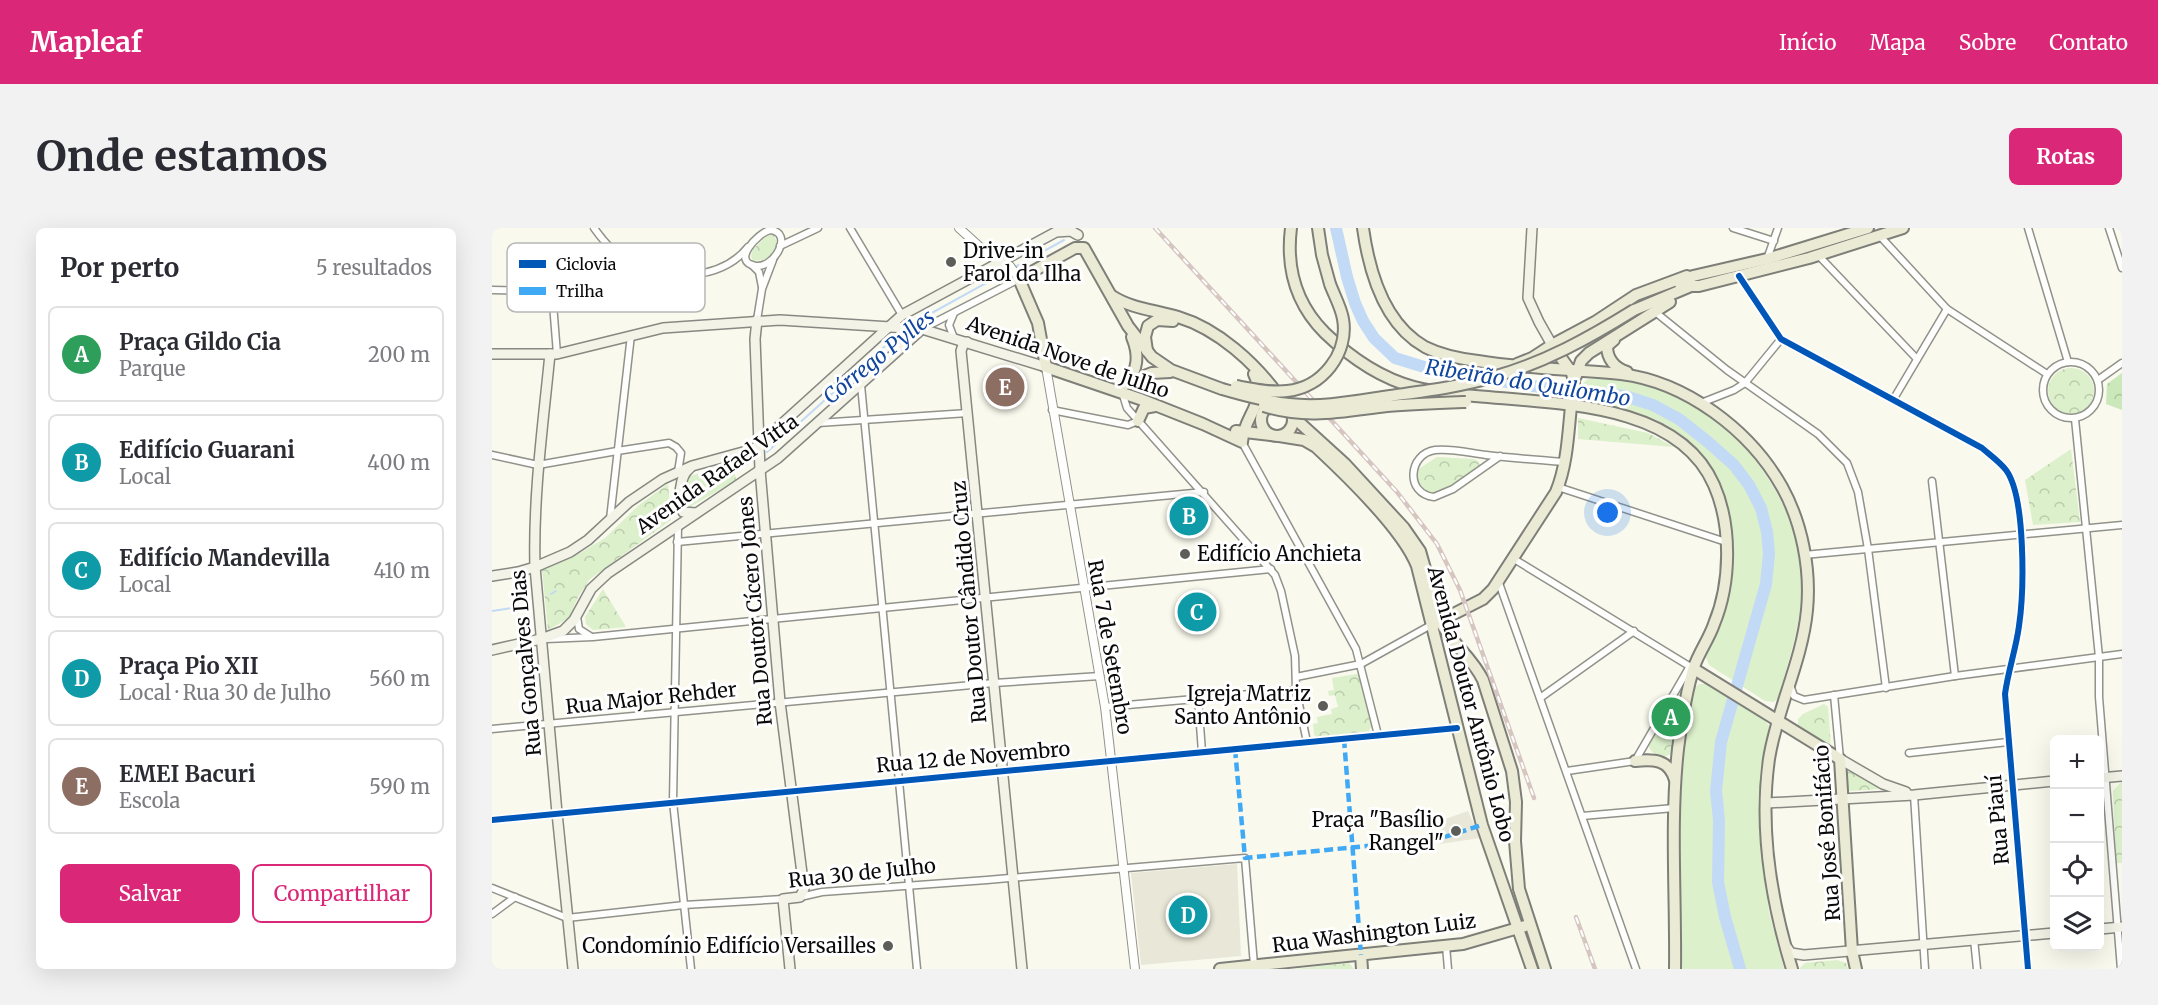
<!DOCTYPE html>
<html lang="pt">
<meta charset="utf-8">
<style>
:root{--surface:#fff;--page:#f2f2f3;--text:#2b2b33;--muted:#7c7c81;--line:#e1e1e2;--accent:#db2777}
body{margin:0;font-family:Merriweather,serif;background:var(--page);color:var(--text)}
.controls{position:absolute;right:18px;bottom:18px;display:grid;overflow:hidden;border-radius:9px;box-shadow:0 6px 24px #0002}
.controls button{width:54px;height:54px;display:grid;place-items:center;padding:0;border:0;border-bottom:2px solid var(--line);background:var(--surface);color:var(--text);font:30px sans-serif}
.you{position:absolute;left:1116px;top:285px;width:21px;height:21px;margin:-15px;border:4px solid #fff;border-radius:50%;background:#1a73e8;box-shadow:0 0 0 9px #1a73e833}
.badge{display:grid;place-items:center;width:39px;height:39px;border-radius:50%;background:var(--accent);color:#fff;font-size:20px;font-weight:700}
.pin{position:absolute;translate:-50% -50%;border:3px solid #fff;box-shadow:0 2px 6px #0006}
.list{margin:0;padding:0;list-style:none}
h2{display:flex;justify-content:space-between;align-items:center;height:78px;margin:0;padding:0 24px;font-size:26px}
h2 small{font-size:20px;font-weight:400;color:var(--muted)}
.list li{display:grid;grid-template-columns:39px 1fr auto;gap:18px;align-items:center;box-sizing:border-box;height:96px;margin:0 12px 12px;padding:0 12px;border:2px solid var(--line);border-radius:9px}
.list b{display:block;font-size:22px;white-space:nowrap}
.list p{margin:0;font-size:20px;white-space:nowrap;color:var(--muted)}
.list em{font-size:20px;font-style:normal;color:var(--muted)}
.actions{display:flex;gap:12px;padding:18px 24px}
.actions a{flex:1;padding:14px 0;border:2px solid var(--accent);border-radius:9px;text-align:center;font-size:21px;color:var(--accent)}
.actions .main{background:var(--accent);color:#fff}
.icon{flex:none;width:33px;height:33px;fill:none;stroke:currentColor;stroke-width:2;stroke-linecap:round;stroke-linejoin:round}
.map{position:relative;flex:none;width:1630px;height:741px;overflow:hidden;border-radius:9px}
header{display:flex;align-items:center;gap:36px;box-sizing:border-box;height:84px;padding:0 30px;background:var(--accent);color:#fff}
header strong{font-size:28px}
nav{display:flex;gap:33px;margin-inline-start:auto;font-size:21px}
.intro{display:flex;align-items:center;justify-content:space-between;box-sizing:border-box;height:144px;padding:0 36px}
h1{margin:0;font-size:42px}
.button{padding:15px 27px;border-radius:9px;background:var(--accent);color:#fff;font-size:21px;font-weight:700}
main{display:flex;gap:36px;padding:0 36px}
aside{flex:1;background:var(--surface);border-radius:9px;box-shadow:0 6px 24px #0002}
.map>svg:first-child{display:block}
</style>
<header>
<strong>Mapleaf</strong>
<nav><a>Início</a><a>Mapa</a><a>Sobre</a><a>Contato</a></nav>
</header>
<div class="intro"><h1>Onde estamos</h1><a class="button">Rotas</a></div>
<main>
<aside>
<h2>Por perto<small>5 resultados</small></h2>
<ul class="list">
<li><span class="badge" style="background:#2e9e5b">A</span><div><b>Praça Gildo Cia</b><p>Parque</p></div><em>200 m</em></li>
<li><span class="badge" style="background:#0f9aa8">B</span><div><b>Edifício Guarani</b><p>Local</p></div><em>400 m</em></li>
<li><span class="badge" style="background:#0f9aa8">C</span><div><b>Edifício Mandevilla</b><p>Local</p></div><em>410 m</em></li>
<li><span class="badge" style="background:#0f9aa8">D</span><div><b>Praça Pio XII</b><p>Local · Rua 30 de Julho</p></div><em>560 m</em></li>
<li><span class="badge" style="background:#8d6e63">E</span><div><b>EMEI Bacuri</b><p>Escola</p></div><em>590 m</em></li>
</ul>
<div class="actions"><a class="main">Salvar</a><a>Compartilhar</a></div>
</aside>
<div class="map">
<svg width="1630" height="741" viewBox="0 0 1630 741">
<defs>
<pattern id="forest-crowns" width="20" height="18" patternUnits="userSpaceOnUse" patternTransform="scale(1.5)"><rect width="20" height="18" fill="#cae8b9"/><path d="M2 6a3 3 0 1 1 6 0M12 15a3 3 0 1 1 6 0" fill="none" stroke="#acc69e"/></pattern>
<pattern id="park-crowns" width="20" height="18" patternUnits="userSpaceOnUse" patternTransform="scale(1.5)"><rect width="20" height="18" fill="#dbf0cb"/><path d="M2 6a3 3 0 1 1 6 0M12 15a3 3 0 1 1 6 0" fill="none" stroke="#bbccad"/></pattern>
</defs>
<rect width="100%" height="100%" fill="#f9f9ed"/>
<g fill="#dbf0cb">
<path d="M 1096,151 C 1119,151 1141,150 1163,158 C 1244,187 1310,272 1310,359 C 1309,397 1296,434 1286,470 L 1282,474 L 1273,473 L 1217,437 L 1213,427 C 1220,409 1230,390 1234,371 C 1239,348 1243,322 1240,298 C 1234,251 1204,207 1159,190 C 1137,182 1115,178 1092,174 C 1085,166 1087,157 1096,151 Z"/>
<path d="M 1207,456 L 1214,456 L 1271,490 L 1277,498 L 1269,562 L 1270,635 L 1277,684 L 1292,741 L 1185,741 C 1189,665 1182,587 1192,511 C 1194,494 1198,478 1201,461 Z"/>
</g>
<path fill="url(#forest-crowns)" d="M 1630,145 L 1630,182 L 1614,176 L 1615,156 Z"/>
<g fill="url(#park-crowns)">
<path d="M 276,7 L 281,7 C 289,15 280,27 272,32 L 261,33 L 259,28 L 261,21 Z"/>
<circle cx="1579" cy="163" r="23"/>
<path d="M 1086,190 L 1156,205 L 1182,219 L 1086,211 Z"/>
<path d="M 1579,221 L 1588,294 L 1541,297 L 1533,252 Z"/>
<path d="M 945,229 L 982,231 L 986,233 L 988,237 L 987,240 L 947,266 C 934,269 931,259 924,250 L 925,242 Z"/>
<path d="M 241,236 L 244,252 L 193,282 L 194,249 Z"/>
<path d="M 176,256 L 179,292 L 98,351 L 86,369 L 77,390 L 56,402 L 50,341 L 90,324 L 113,310 L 147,277 Z"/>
<path d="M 111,361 L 134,399 L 101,402 L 94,396 L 93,389 Z"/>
<path d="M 865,446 L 868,448 L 880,498 L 876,504 L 825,509 L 822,507 L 821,496 L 826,495 L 825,489 L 840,486 L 839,481 L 846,479 L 843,467 L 837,468 L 836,463 L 842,462 L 840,450 Z"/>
<path d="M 1189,460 L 1192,462 L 1182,524 C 1171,532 1160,529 1156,516 Z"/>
<path d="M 1332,476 L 1336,479 L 1339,518 L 1306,497 L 1306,491 L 1311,486 Z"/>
<path d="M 1357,542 L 1388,561 L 1358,563 L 1356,560 L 1355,544 Z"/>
<path d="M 1630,553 L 1630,635 L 1624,635 L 1621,563 Z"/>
<path d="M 1345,732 L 1354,735 L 1356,741 L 1307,741 L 1313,735 Z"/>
<path d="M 857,735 L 862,741 L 803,741 Z"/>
</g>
<g fill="#e9e8d8">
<path d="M 976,583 L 988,610 L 948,616 L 942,595 Z"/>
<path d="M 745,636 L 749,728 L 649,737 L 639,645 Z"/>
</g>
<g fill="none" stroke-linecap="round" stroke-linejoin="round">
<g stroke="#c2daf5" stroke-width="2">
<path d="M 418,97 L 572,12"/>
<path d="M 275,224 L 411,102"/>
<path d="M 251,238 L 260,233"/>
<path d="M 59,366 L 64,363"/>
<path d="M 0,383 L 32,378"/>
</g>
<path stroke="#c2daf5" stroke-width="12" d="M 844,0 L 855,49 L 863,75 L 871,93 L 882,110 L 903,130 L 945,143 L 1041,158 L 1133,168 L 1161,177 L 1187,191 L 1216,214 L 1242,237 L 1257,257 L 1269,280 L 1275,304 L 1277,326 L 1274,356 L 1229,514 L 1224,563 L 1227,592 L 1226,654 L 1233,689 L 1248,741"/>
<defs>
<g id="minor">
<path d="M 102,0 C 112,14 124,28 139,36 C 174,54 230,52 256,19"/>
<path d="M 358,0 L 410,87"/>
<path d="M 1241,0 L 1282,13"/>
<path d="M 1536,0 L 1576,134"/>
<path d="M 1617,0 L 1630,40"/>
<path d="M 278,2 C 302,4 283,40 264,38 C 238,34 266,5 278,2 Z"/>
<path d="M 1387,7 L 1455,81 L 1555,146"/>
<path d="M 288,18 L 326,0"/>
<path d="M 1326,27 L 1425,131"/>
<path d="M 1275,31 L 1286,0"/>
<path d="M 260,37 L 267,44 L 270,59"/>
<path d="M 1247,48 L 1289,111 L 1490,220 C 1498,227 1508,234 1514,242 C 1534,269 1532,364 1527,398 C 1524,421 1516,443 1513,466 L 1536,741"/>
<path d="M 0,62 C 44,62 107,72 138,35"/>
<path d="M 60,63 L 65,126"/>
<path d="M 1162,83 L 1235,142 L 1326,206 L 1355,235 L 1366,264 L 1376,321 L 1394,460"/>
<path d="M 265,92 L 270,61 L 281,32"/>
<path d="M 430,101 L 527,51"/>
<path d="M 462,110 L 457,97 L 462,85"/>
<circle cx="1579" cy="162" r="28"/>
<path d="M 1606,152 L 1630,135"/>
<path d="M 369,157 L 425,741"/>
<path d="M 630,164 L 635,180 L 783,347 L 789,363 L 803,428 L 804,462 L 815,514"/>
<path d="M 1401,172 L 1455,81"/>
<path d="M 1209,175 L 1242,162 L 1253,155 L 1289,111"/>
<path d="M 560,182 L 636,197 L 646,193"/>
<path d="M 1583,191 L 1607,429 L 1607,469 L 1629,741"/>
<path d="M 326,195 L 476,185"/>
<path d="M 750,214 L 864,421 L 886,507"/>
<path d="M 0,227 L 46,237 L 125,223 L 177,215 L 184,219 L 189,225 L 186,244"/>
<path d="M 1008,228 L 961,261 L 942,269 C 913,266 916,226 943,222 C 959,220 978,225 994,227 C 1020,230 1046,232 1073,234"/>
<path d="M 1440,253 L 1463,448"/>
<path d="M 1066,259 L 1234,314"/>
<path d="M 118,291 L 139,107"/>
<path d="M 186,298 L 181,574 L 199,741"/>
<path d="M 185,314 L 712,264"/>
<path d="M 1312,327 L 1630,297"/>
<path d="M 1022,331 L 1202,441"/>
<path d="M 1007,355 L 1144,741"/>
<path d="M 85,389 L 87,401 L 98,408"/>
<path d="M 54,411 L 101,409 L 779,341"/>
<path d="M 804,449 L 869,436 L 939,397"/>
<path d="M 1298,457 L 1302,468 L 1312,472 L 1463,448 L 1630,426"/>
<path d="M 1342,467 L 1348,531"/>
<path d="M 706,470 L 710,524"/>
<path d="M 1048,470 L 1142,403"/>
<path d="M 613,479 L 804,462"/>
<path d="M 0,501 L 502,455 L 608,448"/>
<path d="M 1417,525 L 1516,514"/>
<path d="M 1075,543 L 1143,533 L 1198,438"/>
<path d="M 1422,567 L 1433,741"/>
<path d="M 1090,588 L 1182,580"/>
<path d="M 0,592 L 965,500"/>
<path d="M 0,660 L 75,690 L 192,677 L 291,671"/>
<path d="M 308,669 L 330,664 L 495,652 L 753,630 L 762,737"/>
<path d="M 0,686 L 23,669"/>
<path d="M 1482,711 L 1485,741"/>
<path d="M 954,718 L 956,741"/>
</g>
<g id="tertiary">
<path d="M 467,0 L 499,29 L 518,38 L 527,51"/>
<path d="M 554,139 L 613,479 L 643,741"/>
</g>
<g id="secondary">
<path d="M 1040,0 L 1036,70 L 1047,94 L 1060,117"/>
<path d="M 265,92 L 263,111 L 268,242 L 288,474 L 312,661 L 308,669 L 291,671 L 298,741"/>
<path d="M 475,114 L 471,117 L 469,123 L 530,741"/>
<path d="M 0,126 L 65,126 L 171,100 L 288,92 L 430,101 L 554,139"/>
<path d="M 58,126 C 51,197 41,268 43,339 L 65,585 L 81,741"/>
<path d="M 198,240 C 187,248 186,272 191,284 L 204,285"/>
<path d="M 0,348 L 26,344 L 43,339 L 78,324 L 96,312 L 137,274 L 171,251 L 200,238 L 262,221 L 410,87 L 564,4 L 579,3 L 586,7"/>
<path d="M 0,422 L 49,411 L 71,403 L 82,392 L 99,361 L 116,345 L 286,230 L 430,101"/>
<path d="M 1348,531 L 1391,556 L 1414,564"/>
<path d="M 1608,550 L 1630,548"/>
<path d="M 1275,575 L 1422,567 L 1562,553"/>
<path d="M 1608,701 L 1630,699"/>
<path d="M 1294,718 L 1299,725 L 1312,727 L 1562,705"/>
</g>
<g id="primary">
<path d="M 799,0 C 794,40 804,76 833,105 C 858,129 888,150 922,159 C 1011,181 1178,156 1222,257 C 1240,298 1239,355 1222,396 C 1217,411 1207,424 1202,439 C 1195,460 1189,498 1186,521 C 1178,594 1184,668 1183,741"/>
<path d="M 826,0 L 830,27 L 838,56"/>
<path d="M 871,0 C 877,43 892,96 933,119 C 949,127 969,131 986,133 C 1034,141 1081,141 1129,146 C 1194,154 1258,202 1290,259 C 1310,295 1319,341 1315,382 C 1310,434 1285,480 1277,531 C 1267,602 1279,673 1300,741"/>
<path d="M 1188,56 L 1201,48 L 1275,31 L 1376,0"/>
<path d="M 620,68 C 640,81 664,82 686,89 C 726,101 763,135 787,168"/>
<path d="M 1142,82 L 1199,58 L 1207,58 L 1317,30 L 1411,0"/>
<path d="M 1122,112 L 1115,118 C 1115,131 1123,140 1135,144"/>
<path d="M 655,123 L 653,109 L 656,98 L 665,92 L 681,93"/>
<path d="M 1025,136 L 1040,130 L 1060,117 L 1103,94 L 1144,67 L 1195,48"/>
<path d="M 1084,148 L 1089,133 L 1097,125 L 1178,74"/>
<path d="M 635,155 L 660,145 L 678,144"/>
<path d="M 634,156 C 647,141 647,126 640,109"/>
<path d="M 730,161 L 679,142 L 660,129 L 636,98 L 592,20 L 583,20 L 527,51 L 546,95 L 554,139 L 648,171 L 711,196 L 750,214 C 752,186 776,176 762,146"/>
<circle cx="785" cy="192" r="16"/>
<path d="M 799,183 L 809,196 L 853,236 L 912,300 L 928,323 L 948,393 C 959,415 980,429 991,452 L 1020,543 L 1024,574 L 1023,613 L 1027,661 L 1053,741"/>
<path d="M 646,193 L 652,180 L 663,178"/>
<path d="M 744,203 L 779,207"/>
<path d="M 787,208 L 812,212 L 824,219 C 853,246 911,302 925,338 L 990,597 L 1040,741"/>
<path d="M 942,396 L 991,371 L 1001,361 L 1064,264 C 1078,230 1076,190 1082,155 L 1080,145 L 1060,117"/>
<path d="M 1202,441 L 1348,531 L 1360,723 L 1364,741"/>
<path d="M 1168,489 C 1179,479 1186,483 1191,496"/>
<path d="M 1143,533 C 1161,531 1177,531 1183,552"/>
<path d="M 869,727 L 870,741"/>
<path d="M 728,741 L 971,716 L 1033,698"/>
</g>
</defs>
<use href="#minor" stroke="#92928c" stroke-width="9"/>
<use href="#tertiary" stroke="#92928c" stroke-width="10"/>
<use href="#secondary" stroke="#888883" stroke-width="12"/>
<use href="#primary" stroke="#7f7f7a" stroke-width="14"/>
<use href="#minor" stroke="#fefefc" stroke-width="6"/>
<use href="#tertiary" stroke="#fefefc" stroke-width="8"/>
<use href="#secondary" stroke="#f3f4e7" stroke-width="9"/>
<use href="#primary" stroke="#ebebd5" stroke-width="10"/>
<defs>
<g id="rail">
<path d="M 663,0 L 905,264 L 945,316 L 968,362 L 1042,570"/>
<path d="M 1084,689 L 1103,741"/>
</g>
</defs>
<use href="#rail" stroke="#d6c6c2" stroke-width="4.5"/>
<use href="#rail" stroke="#fff" stroke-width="2" stroke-dasharray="7" stroke-linecap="butt"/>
<defs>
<g id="primary-bridge">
<path d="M 744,158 C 760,161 778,165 795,163 C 830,160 857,125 851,91 C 849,79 842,67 838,56"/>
<path d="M 730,161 C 752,167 775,174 797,176 C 831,180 864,173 898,168 C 933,163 967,159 1001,149 C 1052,135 1097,110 1142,82"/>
<path d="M 772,178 C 814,192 853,183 895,178 C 921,176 948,175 974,174"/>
</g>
</defs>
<use href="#primary-bridge" stroke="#7f7f7a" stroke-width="14" stroke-linecap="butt"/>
<use href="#primary-bridge" stroke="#ebebd5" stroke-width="10"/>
<g stroke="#3fa9f5" stroke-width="4.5" stroke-dasharray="9 4.5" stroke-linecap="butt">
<path d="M 852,511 L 869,727"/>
<path d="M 743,521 L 753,630 L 946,611 L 990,597"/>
</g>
<defs>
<g id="cycleway">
<path d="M 1247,48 L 1289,111 L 1490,220 C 1498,227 1508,234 1514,242 C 1534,269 1532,364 1527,398 C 1524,421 1516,443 1513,466 L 1536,741"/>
<path d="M 0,592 L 965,500"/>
</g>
</defs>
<use href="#cycleway" stroke="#fff" stroke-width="10"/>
<use href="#cycleway" stroke="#0057b8" stroke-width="6"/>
</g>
<g fill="#5e5e59" stroke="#fff" stroke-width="2">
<circle cx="459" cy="34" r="6"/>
<circle cx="693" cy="326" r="6"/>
<circle cx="831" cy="478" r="6"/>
<circle cx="964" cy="603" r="6"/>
<circle cx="396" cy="718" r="6"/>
</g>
<g text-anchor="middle" stroke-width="6" stroke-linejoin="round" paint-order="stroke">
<g font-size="20" fill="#0a0a0a" stroke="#fff" text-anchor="end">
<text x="471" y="30" text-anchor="start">Drive-in<tspan x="471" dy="23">Farol da Ilha</tspan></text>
<text x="705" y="333" text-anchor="start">Edifício Anchieta</text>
<text x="819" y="473">Igreja Matriz<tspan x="819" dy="23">Santo Antônio</tspan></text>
<text x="952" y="599">Praça "Basílio<tspan x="952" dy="23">Rangel"</tspan></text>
<text x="384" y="725">Condomínio Edifício Versailles</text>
</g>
<g font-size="20" fill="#0a0a0a" stroke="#fff">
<text transform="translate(576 129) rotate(19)" y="7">Avenida Nove de Julho</text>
<text transform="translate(225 246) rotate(-35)" y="7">Avenida Rafael Vitta</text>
<text transform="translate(477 374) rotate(-95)" y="7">Rua Doutor Cândido Cruz</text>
<text transform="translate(263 383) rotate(-95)" y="7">Rua Doutor Cícero Jones</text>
<text transform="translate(618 419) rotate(80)" y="7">Rua 7 de Setembro</text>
<text transform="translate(34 435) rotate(-95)" y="7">Rua Gonçalves Dias</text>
<text transform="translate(159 470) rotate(-6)" y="7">Rua Major Rehder</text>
<text transform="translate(979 476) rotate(75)" y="7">Avenida Doutor Antônio Lobo</text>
<text transform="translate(481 529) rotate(-5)" y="7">Rua 12 de Novembro</text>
<text transform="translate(1506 592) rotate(-95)" y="7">Rua Piauí</text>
<text transform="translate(1335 605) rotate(-94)" y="7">Rua José Bonifácio</text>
<text transform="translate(370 645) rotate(-6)" y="7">Rua 30 de Julho</text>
<text transform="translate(882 705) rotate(-7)" y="7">Rua Washington Luiz</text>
</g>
<g font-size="21" font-style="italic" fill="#11469d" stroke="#fff">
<text transform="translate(387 129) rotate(-39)" y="7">Córrego Pylles</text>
<text transform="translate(1036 155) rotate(9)" y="7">Ribeirão do Quilombo</text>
</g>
</g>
<rect x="15" y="15" width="198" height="69" rx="9" fill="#fff" stroke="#b6b6b6" stroke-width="1.5"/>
<rect x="27" y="32" width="27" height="8" fill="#0057b8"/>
<rect x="27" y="59" width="27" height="8" fill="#3fa9f5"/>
<g font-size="16" fill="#0a0a0a">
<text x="64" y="42">Ciclovia</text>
<text x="64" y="69">Trilha</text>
</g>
</svg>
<div class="controls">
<button>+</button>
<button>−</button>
<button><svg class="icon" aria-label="locate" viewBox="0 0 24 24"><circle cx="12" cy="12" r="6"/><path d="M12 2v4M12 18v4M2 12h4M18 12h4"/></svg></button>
<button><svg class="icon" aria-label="layers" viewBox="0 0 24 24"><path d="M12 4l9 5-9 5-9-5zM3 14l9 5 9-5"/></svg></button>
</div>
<div class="you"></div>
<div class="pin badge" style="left:1179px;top:489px;background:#2e9e5b">A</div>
<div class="pin badge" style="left:697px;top:288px;background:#0f9aa8">B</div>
<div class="pin badge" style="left:705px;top:384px;background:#0f9aa8">C</div>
<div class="pin badge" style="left:696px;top:687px;background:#0f9aa8">D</div>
<div class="pin badge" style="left:513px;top:159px;background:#8d6e63">E</div>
</div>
</main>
